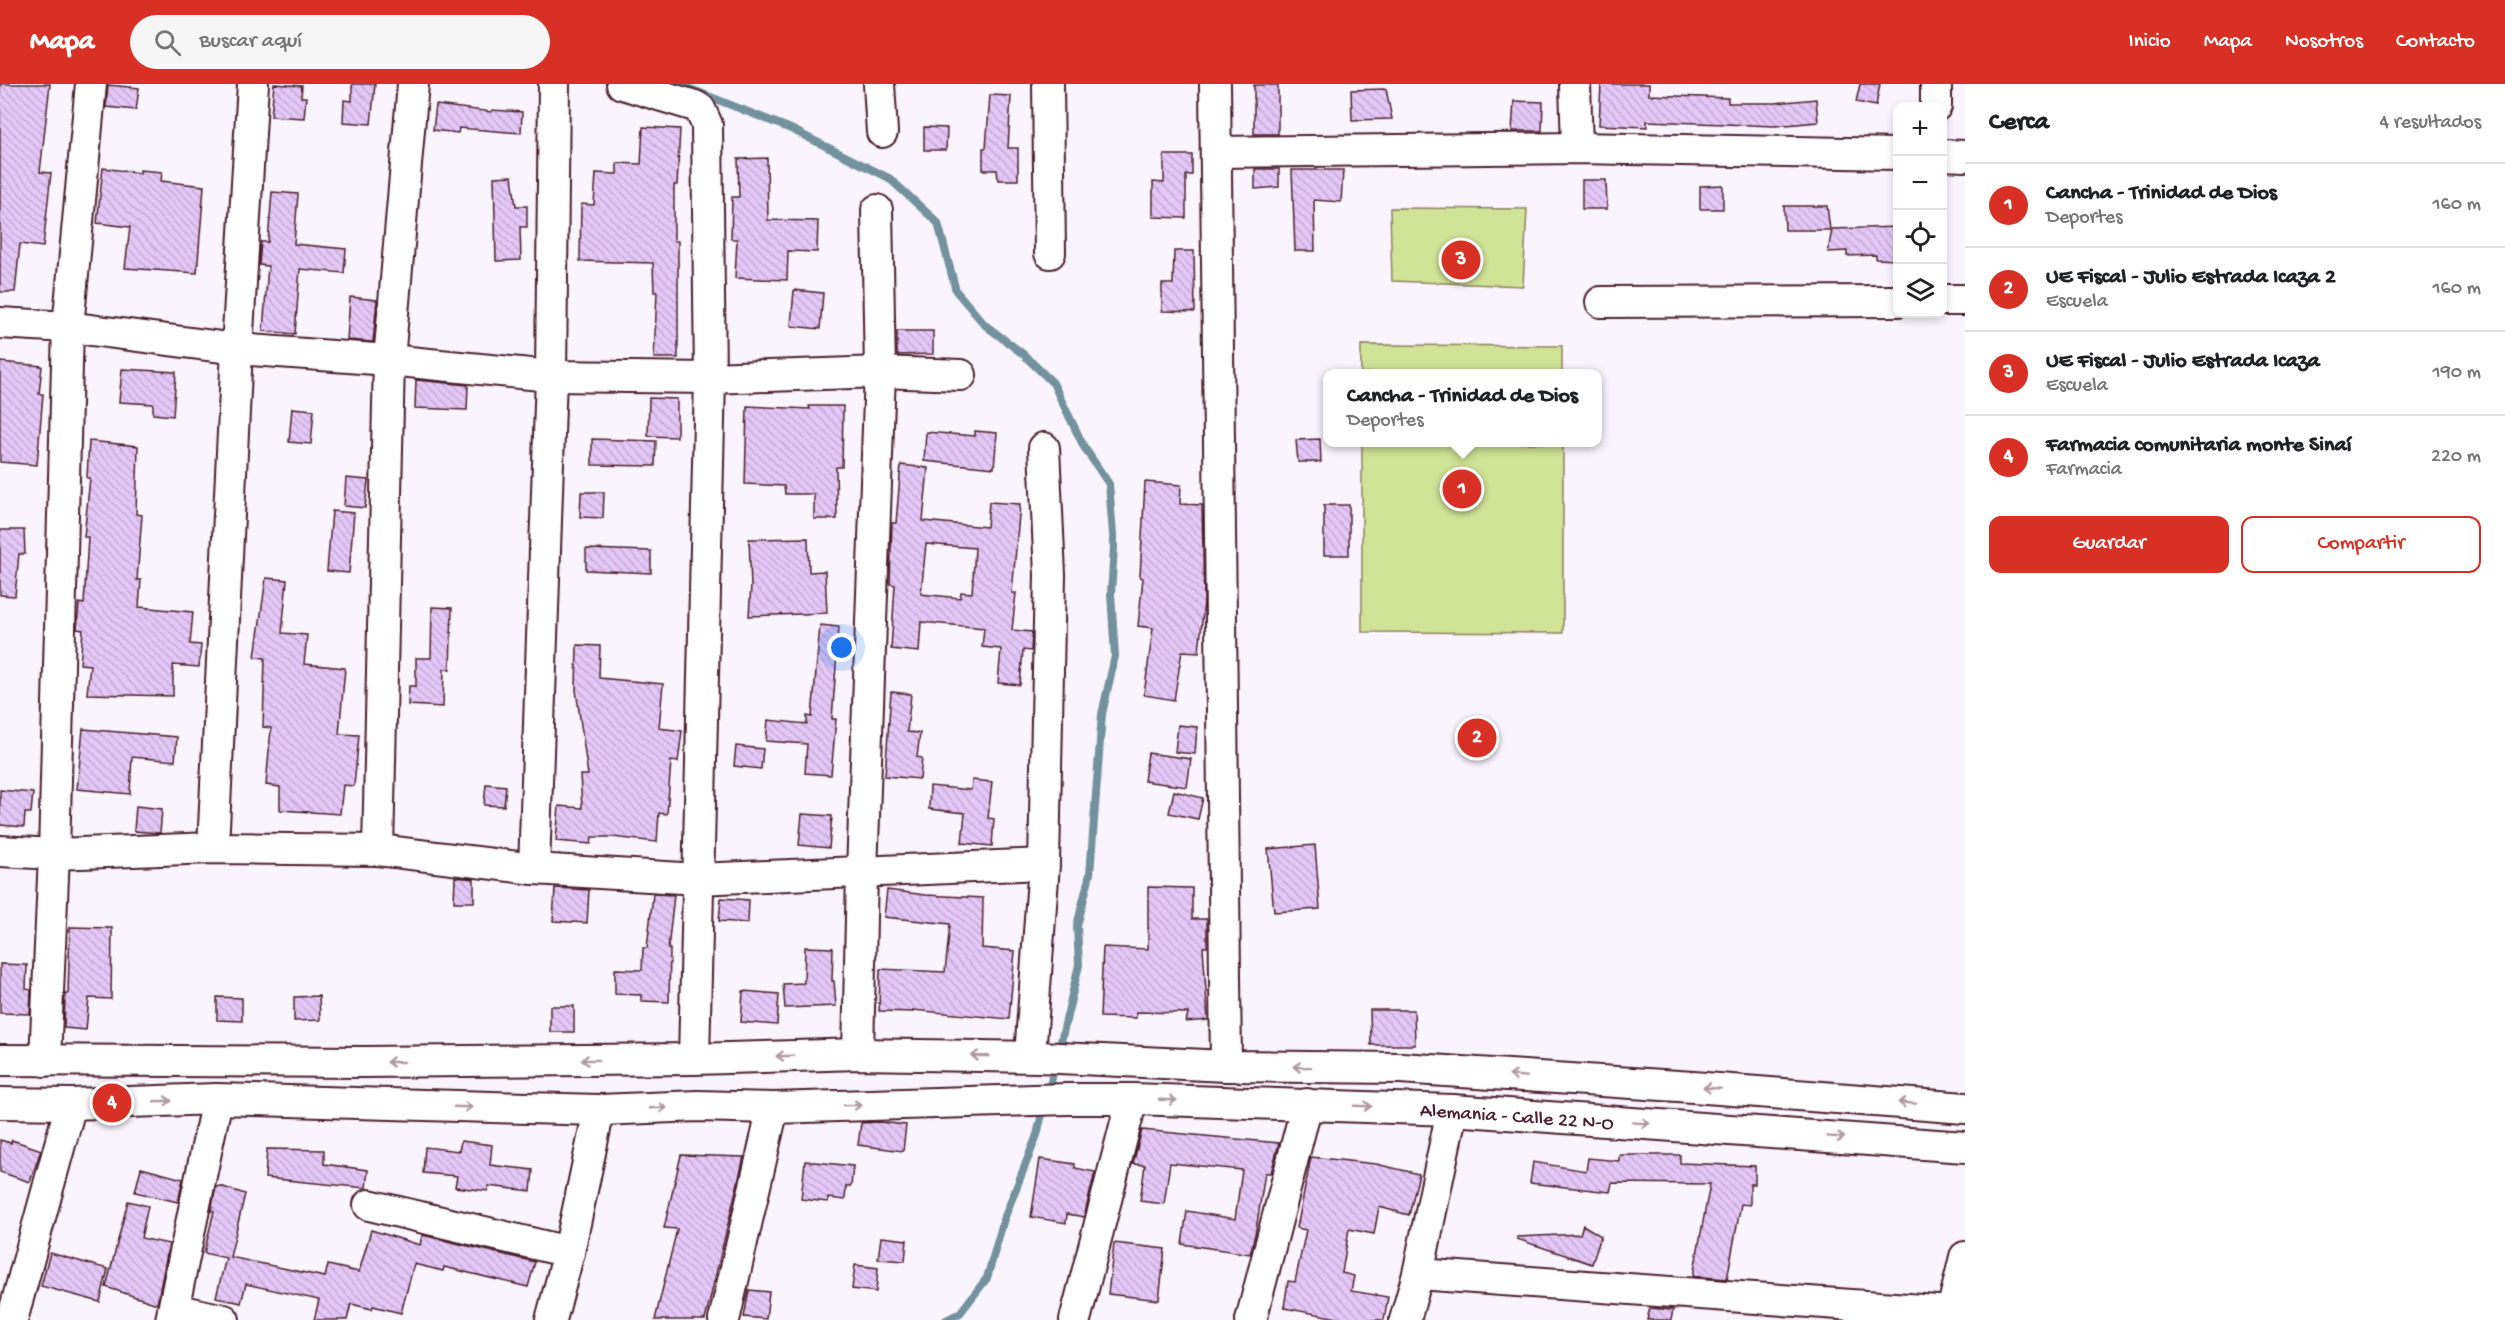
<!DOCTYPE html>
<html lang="es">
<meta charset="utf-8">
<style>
:root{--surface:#fff;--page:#f6f6f6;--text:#202124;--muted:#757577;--line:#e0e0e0;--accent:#d93025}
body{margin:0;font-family:"Gochi Hand",sans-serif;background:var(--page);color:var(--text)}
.controls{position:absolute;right:18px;top:18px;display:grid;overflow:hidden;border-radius:12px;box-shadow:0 3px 9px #0003}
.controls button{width:54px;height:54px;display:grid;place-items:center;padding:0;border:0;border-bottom:2px solid var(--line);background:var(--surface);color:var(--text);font:30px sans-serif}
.you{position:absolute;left:842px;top:564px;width:21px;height:21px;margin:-15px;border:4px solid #fff;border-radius:50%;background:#1a73e8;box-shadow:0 0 0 9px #1a73e833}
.badge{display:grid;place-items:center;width:39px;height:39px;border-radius:50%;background:var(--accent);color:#fff;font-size:20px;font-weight:700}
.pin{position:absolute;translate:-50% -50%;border:3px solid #fff;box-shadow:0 2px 6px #0006}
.popup{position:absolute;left:1323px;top:285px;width:279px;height:78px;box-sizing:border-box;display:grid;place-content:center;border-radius:12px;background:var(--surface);filter:drop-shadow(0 2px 4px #0005);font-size:20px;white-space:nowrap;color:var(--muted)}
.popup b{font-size:22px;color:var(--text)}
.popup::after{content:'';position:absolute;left:50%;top:100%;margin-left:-12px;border:12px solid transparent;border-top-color:var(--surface)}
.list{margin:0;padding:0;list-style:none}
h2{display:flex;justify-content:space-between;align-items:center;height:78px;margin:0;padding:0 24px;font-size:26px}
h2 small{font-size:20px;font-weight:400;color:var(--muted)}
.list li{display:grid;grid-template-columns:39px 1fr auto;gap:18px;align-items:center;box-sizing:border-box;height:84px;padding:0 24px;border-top:2px solid var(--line)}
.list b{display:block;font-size:22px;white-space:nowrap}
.list p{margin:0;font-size:20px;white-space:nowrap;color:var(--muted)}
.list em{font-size:20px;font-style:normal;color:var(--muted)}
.actions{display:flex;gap:12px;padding:18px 24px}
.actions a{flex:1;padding:14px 0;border:2px solid var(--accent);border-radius:12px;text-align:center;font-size:21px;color:var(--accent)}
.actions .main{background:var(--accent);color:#fff}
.icon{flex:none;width:33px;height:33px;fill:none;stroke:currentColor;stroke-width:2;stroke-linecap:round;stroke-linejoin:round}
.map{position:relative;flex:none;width:1965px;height:1236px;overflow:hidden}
header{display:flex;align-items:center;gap:36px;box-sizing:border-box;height:84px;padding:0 30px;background:var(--accent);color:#fff}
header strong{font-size:28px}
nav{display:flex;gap:33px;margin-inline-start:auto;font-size:21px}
.search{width:420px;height:54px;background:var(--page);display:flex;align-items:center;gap:15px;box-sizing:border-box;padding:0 21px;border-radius:33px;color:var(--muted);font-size:22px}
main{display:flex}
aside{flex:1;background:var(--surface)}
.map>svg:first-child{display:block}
</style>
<header>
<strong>Mapa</strong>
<div class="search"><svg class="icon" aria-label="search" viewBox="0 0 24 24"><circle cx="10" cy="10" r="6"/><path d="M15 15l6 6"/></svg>Buscar aquí</div>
<nav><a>Inicio</a><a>Mapa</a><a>Nosotros</a><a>Contacto</a></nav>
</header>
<main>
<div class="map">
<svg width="1965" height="1236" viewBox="0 0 1965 1236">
<defs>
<pattern id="building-back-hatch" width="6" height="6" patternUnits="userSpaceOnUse" patternTransform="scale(1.5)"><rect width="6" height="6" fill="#e3c8f7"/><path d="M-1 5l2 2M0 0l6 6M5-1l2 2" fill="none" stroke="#c4abd4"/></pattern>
</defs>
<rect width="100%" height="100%" fill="#f9f4fd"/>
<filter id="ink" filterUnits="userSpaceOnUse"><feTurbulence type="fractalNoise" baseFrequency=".0167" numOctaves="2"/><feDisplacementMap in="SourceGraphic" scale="12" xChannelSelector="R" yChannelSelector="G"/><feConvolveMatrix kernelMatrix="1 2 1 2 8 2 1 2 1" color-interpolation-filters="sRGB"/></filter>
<g filter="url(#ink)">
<g fill="#d1e397" stroke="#8e8161" stroke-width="1.5">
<path d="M 1390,124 L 1527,125 L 1523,202 L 1392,197 Z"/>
<path d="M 1361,261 L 1562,262 L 1562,289 L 1361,289 Z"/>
<path d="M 1362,359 L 1563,359 L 1563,549 L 1362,548 Z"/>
</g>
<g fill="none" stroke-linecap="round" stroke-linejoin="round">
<g stroke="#73929e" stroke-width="8">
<path d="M 678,0 L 791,45 L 889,94 L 938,139 L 956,207 L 985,241 L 1023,270 L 1053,299 L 1084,363 L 1109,400 L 1114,463 L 1111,510 L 1115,572 L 1102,630 L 1090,790 L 1077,842 L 1079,881 L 1059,966"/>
<path d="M 1048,1010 L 1055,981"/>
<path d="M 946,1236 L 960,1229 L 987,1194 L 1004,1135 L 1037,1051 L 1044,1021"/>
</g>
</g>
<g fill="url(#building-back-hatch)" stroke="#4a1f2b" stroke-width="1.5" fill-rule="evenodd">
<path d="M 0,0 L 50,0 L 40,88 L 51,89 L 43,163 L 20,160 L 15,208 L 0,208 Z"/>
<path d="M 274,0 L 302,2 L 301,13 L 306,13 L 304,34 L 271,32 Z"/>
<path d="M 352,0 L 375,0 L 371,40 L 343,38 L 344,16 L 352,17 Z"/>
<path d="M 1601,0 L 1649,0 L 1649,11 L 1728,14 L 1728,19 L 1775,19 L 1816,15 L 1818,38 L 1775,42 L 1647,37 L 1647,43 L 1599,41 Z"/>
<path d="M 1860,0 L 1880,0 L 1876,22 L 1856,18 Z"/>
<path d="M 108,1 L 139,4 L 136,26 L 106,23 Z"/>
<rect x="1254" y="1" width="24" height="49"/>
<path d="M 1386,5 L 1392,35 L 1352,36 L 1351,6 Z"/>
<path d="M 990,11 L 1011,12 L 1008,64 L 1018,64 L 1018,96 L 998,96 L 997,86 L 983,86 L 983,64 L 986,64 Z"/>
<path d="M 1514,17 L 1543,18 L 1542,47 L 1512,47 Z"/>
<path d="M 436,21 L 492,28 L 492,26 L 522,28 L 521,49 L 459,44 L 458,49 L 433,46 Z"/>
<path d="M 643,43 L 680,45 L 677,101 L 674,101 L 674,157 L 678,157 L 678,274 L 654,274 L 657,208 L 654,208 L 653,179 L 580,177 L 581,120 L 594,121 L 596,89 L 617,90 L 617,79 L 641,80 Z"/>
<path d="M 924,43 L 947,44 L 946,66 L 924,66 Z"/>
<path d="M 1164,71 L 1192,71 L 1192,91 L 1186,91 L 1186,134 L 1153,133 L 1153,98 L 1164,99 Z"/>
<path d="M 767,74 L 768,136 L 818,137 L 817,168 L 788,167 L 787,196 L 735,194 L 737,155 L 731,155 L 732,113 L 739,113 L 738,75 Z"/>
<path d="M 103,84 L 140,89 L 140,86 L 162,88 L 161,97 L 204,102 L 197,189 L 125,184 L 130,143 L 97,139 Z"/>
<path d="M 1255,85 L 1279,85 L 1279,103 L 1255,105 Z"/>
<path d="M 1292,86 L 1343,86 L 1341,118 L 1314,116 L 1315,167 L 1295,167 Z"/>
<path d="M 512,92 L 516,122 L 527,122 L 527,143 L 520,143 L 521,176 L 496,177 L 494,93 Z"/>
<path d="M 1582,96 L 1606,96 L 1607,125 L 1582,125 Z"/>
<path d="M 1723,101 L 1723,125 L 1700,125 L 1700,102 Z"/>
<path d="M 272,108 L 298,110 L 294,160 L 346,165 L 344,189 L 300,185 L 295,250 L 263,247 L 268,182 L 259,181 L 261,158 L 268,158 Z"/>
<path d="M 1784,122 L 1827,122 L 1830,146 L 1785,146 Z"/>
<path d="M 1898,143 L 1898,176 L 1876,175 L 1876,171 L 1847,172 L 1847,167 L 1828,168 L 1832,145 Z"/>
<path d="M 1174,167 L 1194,167 L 1195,228 L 1162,227 L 1162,200 L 1173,200 Z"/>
<path d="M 794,206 L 823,209 L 820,245 L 791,242 Z"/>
<path d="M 350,213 L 377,216 L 373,258 L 347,256 Z"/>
<path d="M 897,247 L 933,247 L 933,270 L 897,271 Z"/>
<path d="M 0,278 L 42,282 L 39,310 L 43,310 L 37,381 L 0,378 Z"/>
<path d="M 122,285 L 176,288 L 173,332 L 153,330 L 153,320 L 119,318 Z"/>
<path d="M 416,296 L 468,301 L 467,326 L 415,324 Z"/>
<path d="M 649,314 L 677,315 L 677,353 L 648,352 Z"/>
<path d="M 747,322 L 810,325 L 809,322 L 843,322 L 842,383 L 836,383 L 837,435 L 814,435 L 814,410 L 785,410 L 784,402 L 745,400 Z"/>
<path d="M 292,324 L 314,326 L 311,360 L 289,358 Z"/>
<path d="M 975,347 L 997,349 L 994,384 L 924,377 L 926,348 L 975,352 Z"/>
<path d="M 592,355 L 656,357 L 655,382 L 592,381 Z"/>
<path d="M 1320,355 L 1321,378 L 1298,378 L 1296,356 Z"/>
<path d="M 89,357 L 138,362 L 136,430 L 142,431 L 137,496 L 141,496 L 139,523 L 193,528 L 190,560 L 201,561 L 199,583 L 173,581 L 173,612 L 87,610 L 90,581 L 80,580 L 83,546 L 77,545 L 79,519 L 84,520 L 88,453 L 84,453 L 90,394 L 87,394 Z"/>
<path d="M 901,381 L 928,384 L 923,437 L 987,443 L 989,418 L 1020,420 L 1012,509 L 1016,509 L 1012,546 L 1032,548 L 1031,567 L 1023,566 L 1020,601 L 998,599 L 1001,565 L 982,563 L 984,544 L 921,538 L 919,568 L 891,565 L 895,501 L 890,500 L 892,439 L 896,439 ZM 926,460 L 975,464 L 972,509 L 961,508 L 960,514 L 921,510 Z"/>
<path d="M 346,394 L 368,396 L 365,424 L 344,422 Z"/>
<path d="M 1145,398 L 1181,401 L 1180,420 L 1202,421 L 1204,517 L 1199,568 L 1182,567 L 1174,616 L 1144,611 L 1153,544 L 1138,542 L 1143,494 L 1140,493 Z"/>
<path d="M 581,408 L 604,408 L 603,434 L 580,433 Z"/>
<rect x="1324" y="421" width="25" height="50"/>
<path d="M 332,427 L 354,429 L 349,489 L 327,487 Z"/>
<path d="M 0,446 L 24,446 L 25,470 L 19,470 L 15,512 L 0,511 Z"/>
<path d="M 808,454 L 809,488 L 825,487 L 827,529 L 749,532 L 751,502 L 749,455 Z"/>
<path d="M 586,465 L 651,467 L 651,489 L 586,486 Z"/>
<path d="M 266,494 L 287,496 L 282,549 L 307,551 L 304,580 L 345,584 L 339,650 L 359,651 L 354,702 L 343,701 L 340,730 L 280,726 L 280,703 L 266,701 L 271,644 L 263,643 L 265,574 L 255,573 Z"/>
<path d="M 432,523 L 452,524 L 450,585 L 444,585 L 443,623 L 408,621 L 409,602 L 416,602 L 416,574 L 431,574 Z"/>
<path d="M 820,541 L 839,543 L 832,635 L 836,635 L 831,691 L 805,689 L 807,660 L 766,657 L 768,636 L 807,640 L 807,632 L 812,633 Z"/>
<path d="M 577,561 L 600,562 L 599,594 L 663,600 L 659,644 L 682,647 L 678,678 L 671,677 L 667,730 L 659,729 L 657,758 L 612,753 L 592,753 L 591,760 L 556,757 L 559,722 L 582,724 L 580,691 L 588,691 L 576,606 Z"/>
<path d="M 891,608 L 911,610 L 907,648 L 920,649 L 917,673 L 922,674 L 920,695 L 885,692 Z"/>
<path d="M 1178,641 L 1197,643 L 1195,670 L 1175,668 Z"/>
<path d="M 83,645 L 177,653 L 175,677 L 132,673 L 130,710 L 77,705 Z"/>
<path d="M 736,662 L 763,665 L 761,685 L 734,682 Z"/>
<path d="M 1148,669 L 1191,675 L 1187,703 L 1144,697 Z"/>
<path d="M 972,696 L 992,698 L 988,734 L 994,735 L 992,762 L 962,759 L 965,729 L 929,725 L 930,702 L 971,706 Z"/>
<path d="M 486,700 L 506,702 L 504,722 L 484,721 Z"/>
<path d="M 0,706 L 33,709 L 31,729 L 25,729 L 24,743 L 0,741 Z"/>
<path d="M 1174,707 L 1203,714 L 1198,735 L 1169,729 Z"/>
<path d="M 136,722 L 162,725 L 160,749 L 134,747 Z"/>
<path d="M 802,730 L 832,732 L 829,764 L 799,761 Z"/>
<path d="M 1315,761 L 1320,825 L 1274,828 L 1268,765 Z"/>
<path d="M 455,793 L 474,795 L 474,818 L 454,818 Z"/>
<path d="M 1148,803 L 1192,804 L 1192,835 L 1207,835 L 1207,863 L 1203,863 L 1208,936 L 1186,938 L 1188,929 L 1136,928 L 1136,934 L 1100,933 L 1103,863 L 1148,865 Z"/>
<path d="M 555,804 L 589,806 L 587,839 L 553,837 Z"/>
<path d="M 887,806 L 925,811 L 983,814 L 982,864 L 1015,867 L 1009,935 L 913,926 L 913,928 L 879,927 L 880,885 L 945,888 L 950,840 L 884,833 Z"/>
<path d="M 653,810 L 674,811 L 668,865 L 670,865 L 669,918 L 641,917 L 641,911 L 615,910 L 615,885 L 642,886 L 643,864 L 647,864 Z"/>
<path d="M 721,814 L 749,816 L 748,839 L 719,837 Z"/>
<path d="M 70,843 L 112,844 L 111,915 L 89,914 L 86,946 L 64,944 L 65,910 L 68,910 Z"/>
<path d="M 805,863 L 833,864 L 832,897 L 834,897 L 836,922 L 785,924 L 783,900 L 804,899 Z"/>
<path d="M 0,880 L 27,881 L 26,905 L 31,906 L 30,930 L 0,929 Z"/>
<path d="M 743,907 L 779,910 L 777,941 L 741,938 Z"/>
<path d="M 319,912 L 320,936 L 294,937 L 294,913 Z"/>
<path d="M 217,913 L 242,914 L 242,937 L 217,936 Z"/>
<rect x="550" y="922" width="24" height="26"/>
<path d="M 1370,926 L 1414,926 L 1415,961 L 1371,961 Z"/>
<path d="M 880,1038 L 906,1041 L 903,1067 L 858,1061 L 861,1039 Z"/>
<path d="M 1142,1046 L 1279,1059 L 1271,1089 L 1265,1089 L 1256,1146 L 1250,1170 L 1182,1160 L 1187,1127 L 1235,1135 L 1242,1086 L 1170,1079 L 1164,1120 L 1140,1117 L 1145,1081 L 1133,1080 Z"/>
<path d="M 0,1056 L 11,1059 L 12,1056 L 41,1066 L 30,1098 L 0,1088 Z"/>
<path d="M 461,1057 L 492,1061 L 490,1081 L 533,1086 L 531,1107 L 488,1102 L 488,1107 L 455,1103 L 457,1092 L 423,1089 L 425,1063 L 459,1067 Z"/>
<path d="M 267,1065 L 324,1066 L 324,1080 L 368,1086 L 366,1104 L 265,1094 Z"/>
<path d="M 681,1071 L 744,1073 L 705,1236 L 655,1236 L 677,1145 L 664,1144 Z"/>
<path d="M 1619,1071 L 1680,1071 L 1680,1079 L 1755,1082 L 1755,1100 L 1750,1100 L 1750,1121 L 1741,1120 L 1727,1195 L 1693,1192 L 1710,1100 L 1612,1099 L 1610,1108 L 1530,1099 L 1533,1078 L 1586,1087 L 1588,1074 L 1619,1077 Z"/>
<path d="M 1311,1073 L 1376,1080 L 1419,1090 L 1409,1131 L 1379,1123 L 1374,1150 L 1349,1145 L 1342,1189 L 1354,1192 L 1351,1207 L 1388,1213 L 1384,1236 L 1348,1236 L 1284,1224 L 1288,1197 L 1295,1198 L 1306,1146 L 1297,1144 Z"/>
<path d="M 1040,1075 L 1075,1080 L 1075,1084 L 1095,1088 L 1084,1133 L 1067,1130 L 1066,1139 L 1031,1133 Z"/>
<path d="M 805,1077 L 853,1082 L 851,1102 L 846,1102 L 845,1116 L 828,1114 L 828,1118 L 801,1115 Z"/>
<path d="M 141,1084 L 183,1095 L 178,1118 L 135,1108 Z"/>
<path d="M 220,1102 L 245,1110 L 230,1173 L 325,1193 L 328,1181 L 359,1188 L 371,1146 L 420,1161 L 422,1151 L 535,1178 L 528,1203 L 444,1183 L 443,1187 L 414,1180 L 401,1229 L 373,1222 L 372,1225 L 351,1220 L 347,1236 L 314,1236 L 319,1216 L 246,1200 L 241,1219 L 216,1213 L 226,1174 L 204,1169 L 214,1127 L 211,1127 L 216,1103 Z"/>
<path d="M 128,1117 L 148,1122 L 141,1154 L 169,1160 L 157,1220 L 106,1203 Z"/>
<path d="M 1583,1141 L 1601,1152 L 1592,1180 L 1517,1155 L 1517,1153 L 1580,1150 Z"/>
<path d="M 881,1153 L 907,1156 L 905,1177 L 878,1175 Z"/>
<path d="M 1114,1159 L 1165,1165 L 1159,1216 L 1108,1210 Z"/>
<path d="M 50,1169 L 108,1185 L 100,1218 L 41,1202 Z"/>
<path d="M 855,1181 L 878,1184 L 876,1208 L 852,1205 Z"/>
<path d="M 749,1206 L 769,1208 L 766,1235 L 744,1233 Z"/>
<path d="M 1650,1224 L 1673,1226 L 1671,1236 L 1647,1236 Z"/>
</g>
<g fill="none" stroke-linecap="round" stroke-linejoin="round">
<defs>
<g id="minor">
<path d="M 622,0 L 695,22 L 700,25 L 707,41 L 710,294 L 694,975"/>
<path d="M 879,0 L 882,48"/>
<path d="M 1048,0 L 1050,169"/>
<path d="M 1215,0 L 1226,982"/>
<path d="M 1575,0 L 1577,64"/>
<path d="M 1936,0 L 1936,22"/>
<path d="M 1216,68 L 1577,64 L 1898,70"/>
<path d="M 1942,71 L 1965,72"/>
<path d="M 1942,216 L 1965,216"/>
<path d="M 1601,218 L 1898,217"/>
<path d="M 0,239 L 68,243 L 237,265 L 389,276 L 551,292 L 710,294 L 880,288 L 961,291"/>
<path d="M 213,764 L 237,265 L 253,0"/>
<path d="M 378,766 L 389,276 L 413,0"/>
<path d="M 0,767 L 54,770 L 213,764 L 378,766 L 534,785 L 698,795 L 1044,780"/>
<path d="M 534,785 L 551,292 L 554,0"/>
<path d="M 858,970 L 862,788 L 880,288 L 877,126"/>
<path d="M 1030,972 L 1044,780 L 1050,491 L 1044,364"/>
<path d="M 0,976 L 364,978 L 694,975 L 858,970 L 1039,973 L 1226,982 L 1400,984 L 1693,1003 L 1965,1024"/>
<path d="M 45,977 L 54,770 L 68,243 L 91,0"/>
<path d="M 0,1019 L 71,1020 L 217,1015 L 599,1026 L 698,1022 L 773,1024 L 1067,1015 L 1132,1015 L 1452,1026 L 1965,1063"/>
<path d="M 369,1121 L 569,1168"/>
<path d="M 1418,1190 L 1965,1229"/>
<path d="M 174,1225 L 224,1236"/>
<path d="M 12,1236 L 71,1020"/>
<path d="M 171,1236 L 217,1015"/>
<path d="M 551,1236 L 569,1168 L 599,1026"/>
<path d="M 724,1236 L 773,1024"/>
<path d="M 1075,1236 L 1132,1015"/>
<path d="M 1251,1236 L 1307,1020"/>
<path d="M 1405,1236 L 1418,1190 L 1452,1026"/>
<path d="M 1950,1236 L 1965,1173"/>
</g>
</defs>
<use href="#minor" stroke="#4a1f2b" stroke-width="34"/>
<use href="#minor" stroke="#fff" stroke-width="30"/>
</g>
<defs><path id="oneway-shaft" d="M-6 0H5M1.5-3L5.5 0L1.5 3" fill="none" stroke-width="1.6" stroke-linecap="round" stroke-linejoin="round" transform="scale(1.5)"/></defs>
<g stroke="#ae9aa0">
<use href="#oneway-shaft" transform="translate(785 972) rotate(178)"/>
<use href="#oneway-shaft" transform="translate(980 972) rotate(-179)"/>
<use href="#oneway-shaft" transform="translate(590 976) rotate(179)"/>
<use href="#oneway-shaft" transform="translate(395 978) rotate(180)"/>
<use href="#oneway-shaft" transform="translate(1302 983) rotate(-179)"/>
<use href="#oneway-shaft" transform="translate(1518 992) rotate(-176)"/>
<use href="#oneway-shaft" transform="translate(1712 1004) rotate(-176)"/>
<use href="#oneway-shaft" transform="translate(1168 1016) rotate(2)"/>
<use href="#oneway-shaft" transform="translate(163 1017) rotate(-2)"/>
<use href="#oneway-shaft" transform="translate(1907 1019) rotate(-176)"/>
<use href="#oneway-shaft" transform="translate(853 1021) rotate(-2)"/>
<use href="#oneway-shaft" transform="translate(1363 1022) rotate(2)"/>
<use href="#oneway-shaft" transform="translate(463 1023) rotate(2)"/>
<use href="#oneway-shaft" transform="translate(658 1024) rotate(-2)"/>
<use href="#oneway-shaft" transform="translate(1641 1039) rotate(4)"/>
<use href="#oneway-shaft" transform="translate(1836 1053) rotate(4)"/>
</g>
</g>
<g text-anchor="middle" stroke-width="6" stroke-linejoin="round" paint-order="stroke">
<g font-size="20" fill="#4a1f2b" stroke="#fff">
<text transform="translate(1517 1031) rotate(4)" y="7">Alemania - Calle 22 N-O</text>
</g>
</g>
</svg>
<div class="controls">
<button>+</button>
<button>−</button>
<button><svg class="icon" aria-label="locate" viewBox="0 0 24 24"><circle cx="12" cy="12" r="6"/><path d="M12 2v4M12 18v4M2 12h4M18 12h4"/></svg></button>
<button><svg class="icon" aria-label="layers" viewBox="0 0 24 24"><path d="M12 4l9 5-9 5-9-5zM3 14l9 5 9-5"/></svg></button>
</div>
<div class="you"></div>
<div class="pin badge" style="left:1462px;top:405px">1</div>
<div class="popup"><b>Cancha - Trinidad de Dios</b>Deportes</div>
<div class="pin badge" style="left:1477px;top:654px">2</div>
<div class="pin badge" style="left:1461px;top:176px">3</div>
<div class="pin badge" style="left:112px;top:1019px">4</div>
</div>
<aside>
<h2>Cerca<small>4 resultados</small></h2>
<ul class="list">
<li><span class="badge">1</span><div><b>Cancha - Trinidad de Dios</b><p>Deportes</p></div><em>160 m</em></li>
<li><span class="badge">2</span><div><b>UE Fiscal - Julio Estrada Icaza 2</b><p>Escuela</p></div><em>160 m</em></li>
<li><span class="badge">3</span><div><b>UE Fiscal - Julio Estrada Icaza</b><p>Escuela</p></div><em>190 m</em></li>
<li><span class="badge">4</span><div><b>Farmacia comunitaria monte Sinaí</b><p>Farmacia</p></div><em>220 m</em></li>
</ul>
<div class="actions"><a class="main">Guardar</a><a>Compartir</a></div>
</aside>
</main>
